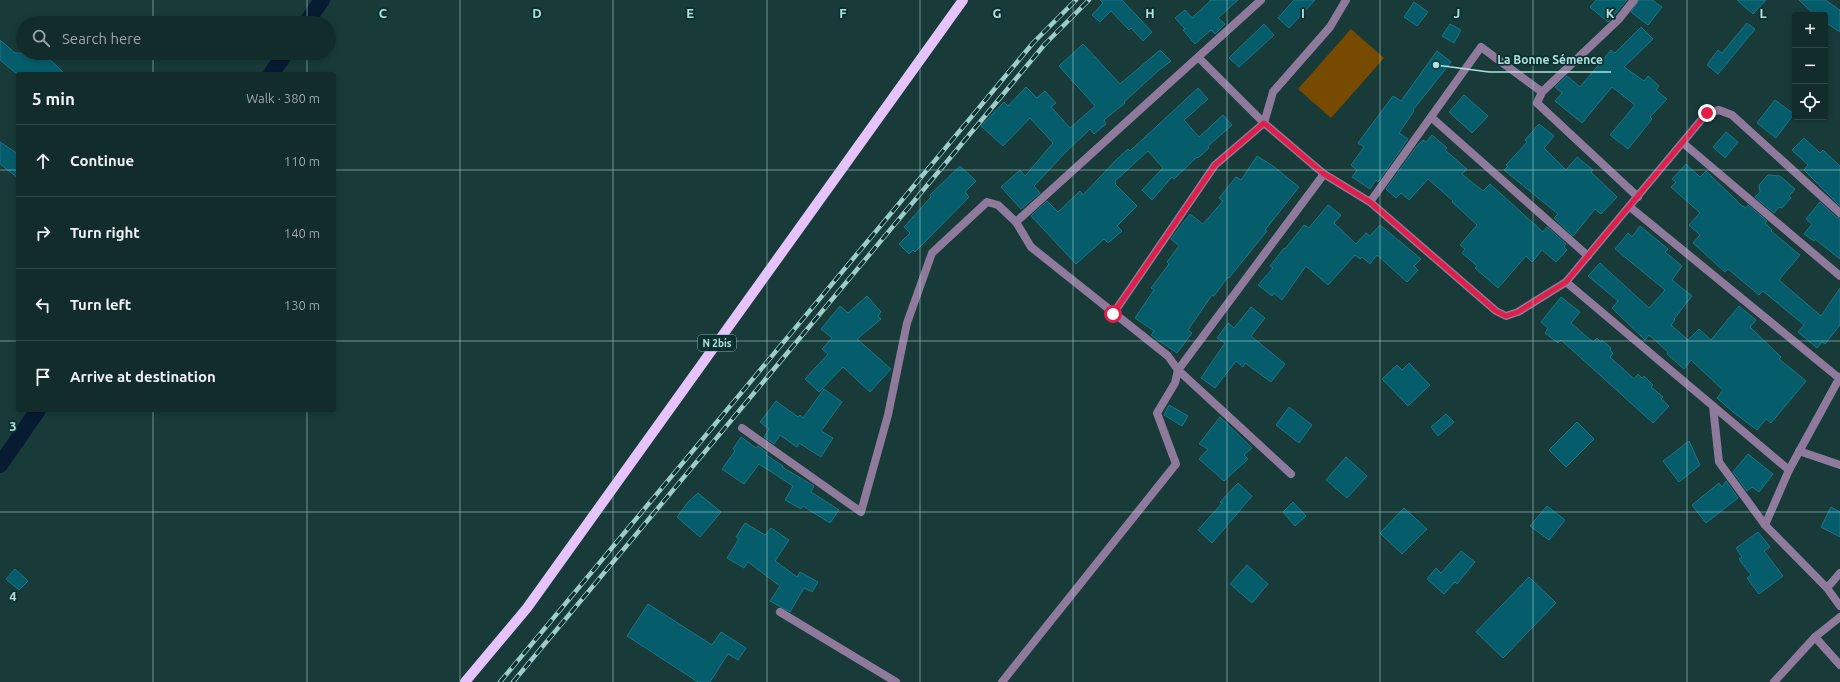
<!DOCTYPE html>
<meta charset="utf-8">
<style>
:root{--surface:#122c2c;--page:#1b3434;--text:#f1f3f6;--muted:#9ca7a9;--line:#314848}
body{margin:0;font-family:Ubuntu,sans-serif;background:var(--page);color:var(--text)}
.controls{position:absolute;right:12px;top:12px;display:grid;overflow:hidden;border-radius:4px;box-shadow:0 2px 6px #0003}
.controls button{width:36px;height:36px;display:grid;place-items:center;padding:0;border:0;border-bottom:1px solid var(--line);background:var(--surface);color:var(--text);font:20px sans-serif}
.stop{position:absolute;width:12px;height:12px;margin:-9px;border:3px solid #e11d48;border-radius:50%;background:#fff}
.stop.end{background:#e11d48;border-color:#fff;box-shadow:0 1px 4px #0008}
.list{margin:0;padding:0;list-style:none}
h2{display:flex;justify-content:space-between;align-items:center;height:52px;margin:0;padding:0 16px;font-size:17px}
h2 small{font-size:13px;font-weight:400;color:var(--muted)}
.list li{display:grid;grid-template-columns:26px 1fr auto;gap:12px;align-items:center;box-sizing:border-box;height:72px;padding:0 16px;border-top:1px solid var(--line)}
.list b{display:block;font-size:15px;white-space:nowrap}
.list em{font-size:13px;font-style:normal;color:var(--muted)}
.icon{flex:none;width:22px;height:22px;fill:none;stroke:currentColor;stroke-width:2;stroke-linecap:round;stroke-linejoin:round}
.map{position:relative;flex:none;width:1840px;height:682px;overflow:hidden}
.search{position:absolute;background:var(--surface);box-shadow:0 2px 6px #0003;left:16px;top:16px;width:320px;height:44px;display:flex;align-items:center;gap:10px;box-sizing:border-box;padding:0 14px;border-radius:22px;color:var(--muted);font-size:15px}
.panel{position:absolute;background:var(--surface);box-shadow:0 2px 6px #0003;left:16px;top:72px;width:320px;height:340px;border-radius:4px}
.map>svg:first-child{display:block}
</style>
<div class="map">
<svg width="1840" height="682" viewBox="0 0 1840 682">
<rect width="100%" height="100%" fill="#183b3a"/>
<path fill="#764b00" d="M 1351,29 L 1384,58 L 1331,118 L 1298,89 Z"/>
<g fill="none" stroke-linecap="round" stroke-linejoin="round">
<g stroke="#071b31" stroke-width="16">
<path d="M 306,23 L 322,0"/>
<path d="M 271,74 L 286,53"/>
<path d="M 0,465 L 38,410"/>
</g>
</g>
<g fill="#055d6b" stroke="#1e7484">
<path d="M 1100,0 L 1122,0 L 1152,32 L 1143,41 L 1131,28 L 1129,30 L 1111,11 L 1100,22 L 1092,15 L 1103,3 Z"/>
<path d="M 1211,0 L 1238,0 L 1218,18 L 1225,24 L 1215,34 L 1211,30 L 1195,44 L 1183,30 L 1185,29 L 1175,18 L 1185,10 L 1192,18 Z"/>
<path d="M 1294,0 L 1315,0 L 1289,28 L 1278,18 Z"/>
<path d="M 1596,0 L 1627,0 L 1608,22 L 1590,7 Z"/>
<path d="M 1639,0 L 1652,0 L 1662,7 L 1648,25 L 1631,12 Z"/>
<path d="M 1737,0 L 1766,0 L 1753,14 Z"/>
<path d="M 1799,0 L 1825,0 L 1840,10 L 1840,32 L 1825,22 L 1825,15 L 1815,15 Z"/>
<path d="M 1414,2 L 1428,12 L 1417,26 L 1404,17 Z"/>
<path d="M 1747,23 L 1755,29 L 1718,74 L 1707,65 L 1718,50 L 1722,53 Z"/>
<path d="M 1264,24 L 1274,35 L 1239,67 L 1229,58 Z"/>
<path d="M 1450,24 L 1461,30 L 1454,43 L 1442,36 Z"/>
<path d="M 1641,27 L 1653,39 L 1624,67 L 1644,81 L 1648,76 L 1659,86 L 1656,90 L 1667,99 L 1650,117 L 1652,119 L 1628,149 L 1610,135 L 1635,105 L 1612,87 L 1582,123 L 1555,101 L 1562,93 L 1555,87 L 1567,76 L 1580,87 L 1611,50 L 1615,53 Z"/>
<path d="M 0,40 L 15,53 L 43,53 L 65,74 L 17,74 L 0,60 Z"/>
<path d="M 1083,44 L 1120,84 L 1160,50 L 1171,61 L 1158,71 L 1124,102 L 1125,103 L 1104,120 L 1106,124 L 1094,134 L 1090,129 L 1064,154 L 1034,186 L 1040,193 L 1021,209 L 1001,187 L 1020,170 L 1025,176 L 1053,143 L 1030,118 L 1003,146 L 981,126 L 1004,102 L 1008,106 L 1026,87 L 1037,98 L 1045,91 L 1056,103 L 1051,107 L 1070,128 L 1095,106 L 1059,66 Z"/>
<path d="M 1437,51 L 1451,62 L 1413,110 L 1414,111 L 1399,133 L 1408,139 L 1378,182 L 1376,180 L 1370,189 L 1352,177 L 1357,170 L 1351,165 L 1364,147 L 1358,143 L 1393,96 L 1401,101 Z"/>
<path d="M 1198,88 L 1208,99 L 1184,120 L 1199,137 L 1223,115 L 1232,125 L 1208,146 L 1209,148 L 1198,158 L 1197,157 L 1174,179 L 1172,177 L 1152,200 L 1142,190 L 1163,168 L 1148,151 L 1115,181 L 1116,183 L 1115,184 L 1137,206 L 1117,226 L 1122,231 L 1108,243 L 1104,239 L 1076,264 L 1031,216 L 1047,201 L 1058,212 L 1080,191 L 1083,195 L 1117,159 L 1128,149 L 1130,151 Z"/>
<path d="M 1464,95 L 1488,116 L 1472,133 L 1449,112 Z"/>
<path d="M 1775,100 L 1794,114 L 1776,138 L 1757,123 Z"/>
<path d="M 1539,124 L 1554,136 L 1544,148 L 1566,170 L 1577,157 L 1593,170 L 1591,172 L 1617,197 L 1601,214 L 1595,209 L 1573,236 L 1554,218 L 1558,214 L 1504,170 L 1508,166 L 1506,165 L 1527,142 L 1525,140 Z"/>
<path d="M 1726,132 L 1738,142 L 1725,158 L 1713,147 Z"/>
<path d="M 1432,135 L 1447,148 L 1445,150 L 1467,169 L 1462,174 L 1483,191 L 1490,184 L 1543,232 L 1547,227 L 1566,244 L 1564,247 L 1567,250 L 1556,262 L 1542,250 L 1532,262 L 1526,256 L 1498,288 L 1475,268 L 1477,266 L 1462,253 L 1465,249 L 1460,245 L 1477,225 L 1452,202 L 1453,201 L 1428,179 L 1409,200 L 1401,193 L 1396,198 L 1386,189 L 1417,146 L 1423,140 L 1426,142 Z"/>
<path d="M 1804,138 L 1820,153 L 1823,150 L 1840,166 L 1840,206 L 1804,170 L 1808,165 L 1792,150 Z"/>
<path d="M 0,142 L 18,154 L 18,178 L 0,164 Z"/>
<path d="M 1257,156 L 1273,166 L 1299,187 L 1265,230 L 1267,231 L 1254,247 L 1229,278 L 1228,277 L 1214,296 L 1212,295 L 1188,330 L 1192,333 L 1177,353 L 1151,335 L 1154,331 L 1135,318 L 1154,290 L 1151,288 L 1169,264 L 1167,262 L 1179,246 L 1171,239 L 1177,231 L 1190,214 L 1203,224 L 1223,201 L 1219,198 L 1236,177 L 1241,180 Z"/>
<path d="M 1686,164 L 1700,177 L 1706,171 L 1741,205 L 1746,208 L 1748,205 L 1767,221 L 1765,223 L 1772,230 L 1771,231 L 1800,255 L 1779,280 L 1821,316 L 1840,288 L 1840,325 L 1825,344 L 1822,342 L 1817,348 L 1798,332 L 1804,325 L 1763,291 L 1759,295 L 1728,269 L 1725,272 L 1693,243 L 1700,235 L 1689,225 L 1700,213 L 1671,187 L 1676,182 L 1672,179 Z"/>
<path d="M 960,166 L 976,181 L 965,192 L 969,197 L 915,252 L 913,250 L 909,254 L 899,244 L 910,233 L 904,227 L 931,197 L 930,195 Z"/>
<path d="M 1768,175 L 1780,176 L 1795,189 L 1789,196 L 1791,198 L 1782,208 L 1779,207 L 1774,213 L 1755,197 L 1760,192 L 1759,185 Z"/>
<path d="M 1820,202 L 1836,217 L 1840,218 L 1840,259 L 1815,239 L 1814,241 L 1804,234 L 1812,224 L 1806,219 Z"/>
<path d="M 1328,205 L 1341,215 L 1334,223 L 1356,244 L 1366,233 L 1370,236 L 1380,225 L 1421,259 L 1414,266 L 1418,270 L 1407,282 L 1377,255 L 1370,264 L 1362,257 L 1360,259 L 1355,255 L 1328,285 L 1306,266 L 1282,300 L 1274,293 L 1272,296 L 1258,285 L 1273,268 L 1270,266 L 1284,248 L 1285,249 L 1304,225 L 1309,228 Z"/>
<path d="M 1640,226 L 1668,249 L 1665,252 L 1682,266 L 1672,280 L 1692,296 L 1674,319 L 1675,320 L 1671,325 L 1688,340 L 1699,329 L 1711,340 L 1739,306 L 1756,320 L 1750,327 L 1781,357 L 1779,359 L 1806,381 L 1771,423 L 1766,419 L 1757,430 L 1733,412 L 1717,398 L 1723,390 L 1691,360 L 1684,369 L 1667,354 L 1668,352 L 1649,335 L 1645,340 L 1612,308 L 1618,301 L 1588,276 L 1600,263 L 1649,308 L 1665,290 L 1615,249 L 1628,233 L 1632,237 Z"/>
<path d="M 867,296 L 881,312 L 878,316 L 881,319 L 857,339 L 891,369 L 870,392 L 843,367 L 819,392 L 805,379 L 828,354 L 822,349 L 832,338 L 821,329 L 840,306 L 848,313 Z"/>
<path d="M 1561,297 L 1580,312 L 1571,323 L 1593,342 L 1597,338 L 1601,342 L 1602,340 L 1611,348 L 1610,350 L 1613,353 L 1610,357 L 1634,379 L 1638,374 L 1642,378 L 1644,376 L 1653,385 L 1651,387 L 1663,397 L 1661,399 L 1669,406 L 1653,423 L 1561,340 L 1558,343 L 1545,333 L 1548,328 L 1541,322 Z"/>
<path d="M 1251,307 L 1265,318 L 1251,336 L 1285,364 L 1271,382 L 1245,363 L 1243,367 L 1236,361 L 1215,388 L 1201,378 L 1225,343 L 1217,338 L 1228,323 L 1234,328 Z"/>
<path d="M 1409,363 L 1430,385 L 1408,406 L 1382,379 L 1397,365 L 1402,370 Z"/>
<path d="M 824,389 L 842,402 L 821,431 L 833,438 L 821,457 L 799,443 L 797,447 L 780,435 L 774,444 L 764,437 L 769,429 L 760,422 L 776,401 L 798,417 L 800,415 L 803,418 Z"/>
<path d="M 1169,405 L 1188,416 L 1182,426 L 1164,415 Z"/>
<path d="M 1289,407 L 1312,425 L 1299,443 L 1276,425 Z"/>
<path d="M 1446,414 L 1454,422 L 1438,436 L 1431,427 Z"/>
<path d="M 1220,417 L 1252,448 L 1244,455 L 1248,459 L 1224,481 L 1199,459 L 1208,449 L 1199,444 Z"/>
<path d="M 1577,422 L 1594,439 L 1566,467 L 1549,450 Z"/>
<path d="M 741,437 L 756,448 L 758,446 L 767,453 L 766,455 L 783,466 L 782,467 L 814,486 L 811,492 L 839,510 L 830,523 L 803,506 L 801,509 L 785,500 L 793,486 L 759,464 L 744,484 L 722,469 L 735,451 L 733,449 Z"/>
<path d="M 1689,441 L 1700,465 L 1679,482 L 1663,461 Z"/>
<path d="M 1748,454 L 1773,474 L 1759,492 L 1752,487 L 1747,491 L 1733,472 Z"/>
<path d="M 1346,457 L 1367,476 L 1347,498 L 1326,480 Z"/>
<path d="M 1726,481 L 1738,498 L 1706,523 L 1692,505 L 1719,483 L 1722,487 Z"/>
<path d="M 1238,483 L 1252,496 L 1212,543 L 1198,530 L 1222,503 L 1220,502 Z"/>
<path d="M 698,493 L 721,512 L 700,537 L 677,517 L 688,502 Z"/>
<path d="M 1293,502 L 1306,516 L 1295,526 L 1283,512 Z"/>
<path d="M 1547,506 L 1565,520 L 1549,540 L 1530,526 Z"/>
<path d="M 1831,507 L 1840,512 L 1840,537 L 1821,527 Z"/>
<path d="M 1404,508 L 1427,529 L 1402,554 L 1380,533 Z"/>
<path d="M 745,523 L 765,535 L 771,528 L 789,540 L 775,561 L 797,577 L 800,572 L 818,582 L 812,592 L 804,588 L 790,612 L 770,601 L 780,586 L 748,562 L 744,568 L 727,558 L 739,539 L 736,537 Z"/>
<path d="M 1758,532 L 1770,547 L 1764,551 L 1783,576 L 1759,594 L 1747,578 L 1751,575 L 1739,559 L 1742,557 L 1736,548 Z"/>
<path d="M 1461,551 L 1475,562 L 1457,584 L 1455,582 L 1444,594 L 1427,579 L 1436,568 L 1441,573 Z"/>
<path d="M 1247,565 L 1268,584 L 1252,603 L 1230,584 Z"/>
<path d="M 15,569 L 28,581 L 19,590 L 6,579 Z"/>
<path d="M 1529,577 L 1556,603 L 1503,658 L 1476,632 Z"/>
<path d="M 648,604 L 712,645 L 721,632 L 746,648 L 738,660 L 728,654 L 710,682 L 698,682 L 627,636 Z"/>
</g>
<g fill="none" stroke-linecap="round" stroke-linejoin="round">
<g stroke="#8f7a9c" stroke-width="8">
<path d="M 1261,0 L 1016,222 L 1031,247 L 1168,356 L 1178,370 L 1291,474"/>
<path d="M 1346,0 L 1330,27 L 1273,92 L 1264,123 L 1324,174 L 1370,202 L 1496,311 L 1506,316 L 1518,312 L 1566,282 L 1707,113 L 1719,110 L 1732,115 L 1840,213"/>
<path d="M 1634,0 L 1619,19 L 1542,92 L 1537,103 L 1638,197"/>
<path d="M 1431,117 L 1588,256"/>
<path d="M 1683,143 L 1840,276"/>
<path d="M 1370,202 L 1481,47 L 1542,92"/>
<path d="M 1630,207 L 1839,378"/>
<path d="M 1566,282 L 1789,470"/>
<path d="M 1113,314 L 1215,165 L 1264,123 L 1199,58"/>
<path d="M 1713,406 L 1719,462 L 1765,525 L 1827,588"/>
<path d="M 742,428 L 861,512 L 888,415 L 907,323 L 932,253 L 987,202 L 998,205 L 1016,222"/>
<path d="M 1799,451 L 1840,465"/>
<path d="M 1765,525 L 1789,470 L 1840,377"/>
<path d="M 1840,573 L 1827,588 L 1840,606"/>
<path d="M 780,612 L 896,682"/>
<path d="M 1815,637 L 1840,665"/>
<path d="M 1002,682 L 1176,464 L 1157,413 L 1175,383 L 1178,370 L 1324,174"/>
<path d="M 1774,682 L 1815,637 L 1840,617"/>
</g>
<path stroke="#e6c3fc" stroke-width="10" d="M 465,682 L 527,608 L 963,0"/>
<defs>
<g id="rail">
<path d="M 500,682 L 1033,43 L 1076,0"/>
<path d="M 513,682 L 1045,44 L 1089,0"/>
</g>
</defs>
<use href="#rail" stroke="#9dcdcb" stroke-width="4.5"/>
<use href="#rail" stroke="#0c302f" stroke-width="3" stroke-dasharray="9" stroke-linecap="butt"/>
</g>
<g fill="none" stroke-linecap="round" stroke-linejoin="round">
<path stroke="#e11d48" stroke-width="5" d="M 1113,314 L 1215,165 L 1264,123 L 1324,174 L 1370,202 L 1496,311 L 1506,316 L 1518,312 L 1566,282 L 1707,113"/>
</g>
<path fill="none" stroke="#b0e1df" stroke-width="1" stroke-opacity="0.55" d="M 153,0 L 153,23M 307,0 L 307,23M 460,0 L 460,682M 613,0 L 613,682M 767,0 L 767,682M 920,0 L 920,682M 1073,0 L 1073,682M 1227,0 L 1227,682M 1380,0 L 1380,682M 1533,0 L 1533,682M 1687,0 L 1687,682M 153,53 L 153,74M 307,53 L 307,74M 0,170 L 18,170M 334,170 L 1840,170M 0,341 L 18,341M 334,341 L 1840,341M 153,410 L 153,682M 307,410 L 307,682M 0,512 L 1840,512"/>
<g text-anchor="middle" stroke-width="3.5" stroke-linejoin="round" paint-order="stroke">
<rect fill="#0c302f" stroke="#7facaa" stroke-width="1" x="698" y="335" width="38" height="16" rx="3"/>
<g font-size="10" font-weight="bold" fill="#b0e1df">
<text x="717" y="347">N 2bis</text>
</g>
</g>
<g font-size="13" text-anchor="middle" font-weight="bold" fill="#b0e1df" stroke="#0c302f" stroke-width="3.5" stroke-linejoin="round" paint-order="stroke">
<text x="383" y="18">C</text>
<text x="537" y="18">D</text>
<text x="690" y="18">E</text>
<text x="843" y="18">F</text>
<text x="997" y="18">G</text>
<text x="1150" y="18">H</text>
<text x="1303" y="18">I</text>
<text x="1457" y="18">J</text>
<text x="1610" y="18">K</text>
<text x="1763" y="18">L</text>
<text x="13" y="431">3</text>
<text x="13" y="601">4</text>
</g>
<path fill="none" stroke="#b0e1df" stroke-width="1.5" d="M1436 65L1489 72H1611"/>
<circle fill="#b0e1df" stroke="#0c302f" stroke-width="1.5" cx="1436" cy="65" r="4"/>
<g font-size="12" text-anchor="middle" font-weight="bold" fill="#b0e1df" stroke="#0c302f" stroke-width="3.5" stroke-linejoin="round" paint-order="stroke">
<text x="1550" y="64">La Bonne Sémence</text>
</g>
</svg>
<div class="controls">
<button>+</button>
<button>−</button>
<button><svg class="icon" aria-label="locate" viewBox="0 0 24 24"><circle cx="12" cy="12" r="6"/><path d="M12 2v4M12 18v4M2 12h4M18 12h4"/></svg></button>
</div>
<div class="stop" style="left:1113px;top:314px"></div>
<div class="stop end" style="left:1707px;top:113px"></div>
<div class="search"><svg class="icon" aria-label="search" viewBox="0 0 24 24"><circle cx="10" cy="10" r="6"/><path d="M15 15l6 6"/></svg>Search here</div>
<section class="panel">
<h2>5 min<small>Walk · 380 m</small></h2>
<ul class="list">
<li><svg class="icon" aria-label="ahead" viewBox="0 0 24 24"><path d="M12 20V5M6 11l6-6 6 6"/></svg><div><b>Continue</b></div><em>110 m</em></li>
<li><svg class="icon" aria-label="right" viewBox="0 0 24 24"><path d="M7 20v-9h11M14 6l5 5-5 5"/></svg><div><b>Turn right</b></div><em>140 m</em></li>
<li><svg class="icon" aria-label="left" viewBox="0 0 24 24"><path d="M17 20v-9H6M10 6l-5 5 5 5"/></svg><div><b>Turn left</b></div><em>130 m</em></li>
<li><svg class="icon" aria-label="arrive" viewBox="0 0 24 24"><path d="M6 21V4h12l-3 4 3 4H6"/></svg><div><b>Arrive at destination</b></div></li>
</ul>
</section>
</div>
